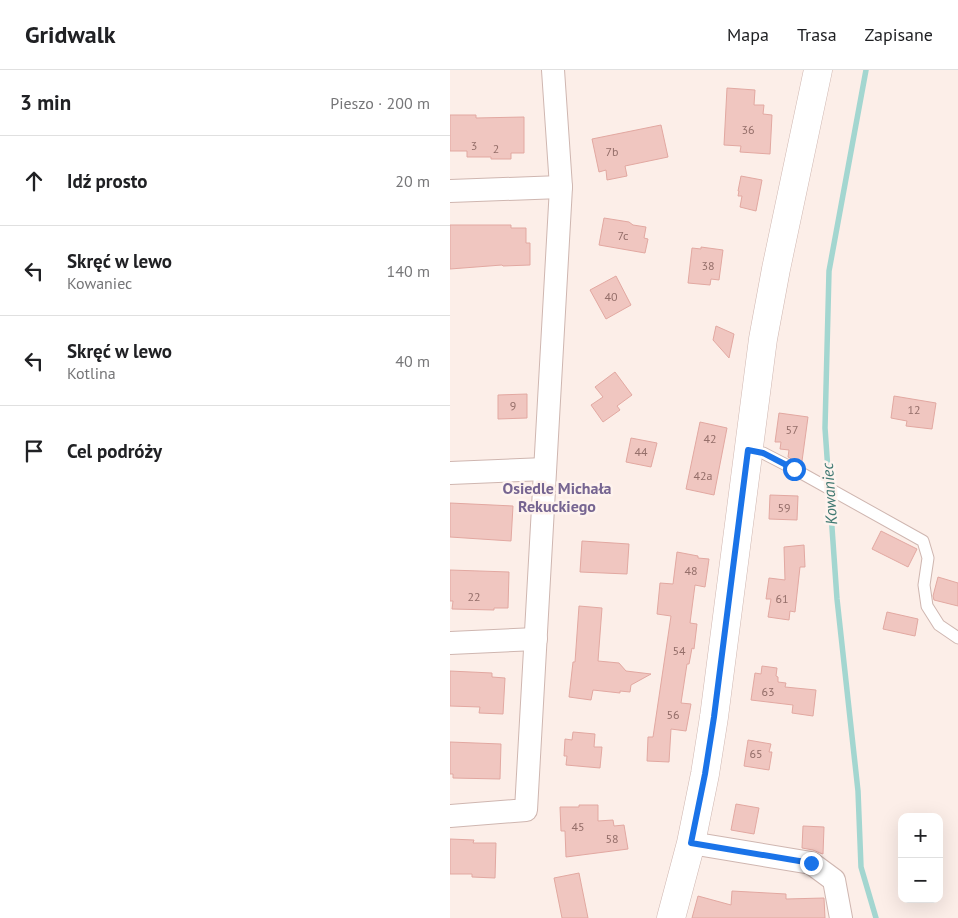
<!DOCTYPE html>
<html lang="pl">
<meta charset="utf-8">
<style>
:root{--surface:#fff;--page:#f2f2f2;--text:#202124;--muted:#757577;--line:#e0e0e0}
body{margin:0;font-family:"PT Sans",sans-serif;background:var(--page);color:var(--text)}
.controls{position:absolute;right:15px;bottom:15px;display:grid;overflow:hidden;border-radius:10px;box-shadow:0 5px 20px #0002}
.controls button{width:45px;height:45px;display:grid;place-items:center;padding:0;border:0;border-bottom:1px solid var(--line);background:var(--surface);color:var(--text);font:25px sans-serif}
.stop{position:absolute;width:15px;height:15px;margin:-11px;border:4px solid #1a73e8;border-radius:50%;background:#fff}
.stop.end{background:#1a73e8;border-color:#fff;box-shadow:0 1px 5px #0008}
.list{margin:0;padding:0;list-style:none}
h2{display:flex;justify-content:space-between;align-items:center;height:65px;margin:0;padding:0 20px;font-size:21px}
h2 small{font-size:16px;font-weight:400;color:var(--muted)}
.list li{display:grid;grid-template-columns:32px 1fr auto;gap:15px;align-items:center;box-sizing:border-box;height:90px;padding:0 20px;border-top:1px solid var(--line)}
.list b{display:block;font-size:19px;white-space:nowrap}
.list p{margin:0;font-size:16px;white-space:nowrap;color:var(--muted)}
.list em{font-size:16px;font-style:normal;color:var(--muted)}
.icon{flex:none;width:28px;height:28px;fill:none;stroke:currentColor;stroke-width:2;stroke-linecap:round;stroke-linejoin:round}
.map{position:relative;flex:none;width:508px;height:848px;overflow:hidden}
header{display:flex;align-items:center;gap:30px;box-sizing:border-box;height:70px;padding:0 25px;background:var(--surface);border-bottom:1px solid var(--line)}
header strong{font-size:24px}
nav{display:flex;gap:28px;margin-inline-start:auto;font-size:18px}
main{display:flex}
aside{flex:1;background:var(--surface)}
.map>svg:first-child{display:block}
</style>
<header>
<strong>Gridwalk</strong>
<nav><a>Mapa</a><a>Trasa</a><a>Zapisane</a></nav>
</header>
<main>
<aside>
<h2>3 min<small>Pieszo · 200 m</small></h2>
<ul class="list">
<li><svg class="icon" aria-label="ahead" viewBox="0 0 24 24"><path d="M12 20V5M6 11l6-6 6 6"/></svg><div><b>Idź prosto</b></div><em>20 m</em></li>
<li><svg class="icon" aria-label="left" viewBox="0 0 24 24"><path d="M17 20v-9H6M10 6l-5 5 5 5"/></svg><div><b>Skręć w lewo</b><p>Kowaniec</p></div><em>140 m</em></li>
<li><svg class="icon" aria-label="left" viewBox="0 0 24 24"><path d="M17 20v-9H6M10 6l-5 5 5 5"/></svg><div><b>Skręć w lewo</b><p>Kotlina</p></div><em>40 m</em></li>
<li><svg class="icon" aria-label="arrive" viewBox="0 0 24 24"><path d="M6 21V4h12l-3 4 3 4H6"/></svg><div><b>Cel podróży</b></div></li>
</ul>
</aside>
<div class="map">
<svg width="508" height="848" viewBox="0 0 508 848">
<rect width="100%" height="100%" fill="#fceee8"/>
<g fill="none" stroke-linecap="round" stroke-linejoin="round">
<path stroke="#a3d6d0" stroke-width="5.5" d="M 416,0 L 379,201 L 375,358 L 387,529 L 408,721 L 411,797 L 426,848"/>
</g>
<g fill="#f0c6c0" stroke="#e2a8a1">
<path d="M 277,18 L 305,20 L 304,35 L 314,35 L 313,44 L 322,45 L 320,84 L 290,82 L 291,76 L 274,75 Z"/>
<path d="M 0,45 L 26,45 L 26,48 L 74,47 L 74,83 L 61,83 L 61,89 L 41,89 L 41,87 L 17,87 L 17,81 L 0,81 Z"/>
<path d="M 211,55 L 218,87 L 175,96 L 177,106 L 157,110 L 156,100 L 149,102 L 142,69 Z"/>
<path d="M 291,106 L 312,110 L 306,141 L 290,137 L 292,126 L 288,126 L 289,121 L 288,121 Z"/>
<path d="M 154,148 L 179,152 L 183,155 L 196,157 L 194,168 L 198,169 L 195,183 L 149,175 Z"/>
<path d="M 0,155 L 61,155 L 61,158 L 76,158 L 76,173 L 80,173 L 80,195 L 53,196 L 52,195 L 0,199 Z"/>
<path d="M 251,177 L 273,180 L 269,210 L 261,209 L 260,215 L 238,213 L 242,178 L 251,179 Z"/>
<path d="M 166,206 L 181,235 L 156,249 L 140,220 Z"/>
<path d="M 266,256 L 284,264 L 279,288 L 263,270 Z"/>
<path d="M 165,302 L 182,325 L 167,336 L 170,340 L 153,352 L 141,335 L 153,327 L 145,317 Z"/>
<path d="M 77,324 L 77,348 L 48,349 L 48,325 Z"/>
<path d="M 444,326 L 486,333 L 482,359 L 456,356 L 457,351 L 441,348 Z"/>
<path d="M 329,343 L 358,347 L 352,391 L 343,390 L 338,387 L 339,380 L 330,379 L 331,372 L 325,372 Z"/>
<path d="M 250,352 L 277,358 L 264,425 L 236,419 Z"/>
<path d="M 181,368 L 207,373 L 201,397 L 176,392 Z"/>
<path d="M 320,425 L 348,426 L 347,450 L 319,449 Z"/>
<path d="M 0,433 L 63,436 L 61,471 L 0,467 Z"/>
<path d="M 431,461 L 467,479 L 458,497 L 422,479 Z"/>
<path d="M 132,471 L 179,474 L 177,504 L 130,502 Z"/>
<path d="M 354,475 L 355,497 L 350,497 L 345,542 L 340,541 L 339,550 L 318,547 L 321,529 L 316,529 L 319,508 L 335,510 L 334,477 Z"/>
<path d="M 227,482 L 248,486 L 248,488 L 259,489 L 255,517 L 245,515 L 240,553 L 247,554 L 244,579 L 242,578 L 239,594 L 237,594 L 231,633 L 241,634 L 236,661 L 221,659 L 219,692 L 197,691 L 198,667 L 203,667 L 221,546 L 207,544 L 210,513 L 223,514 Z"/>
<path d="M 0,500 L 59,502 L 58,538 L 44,538 L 44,540 L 2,539 L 3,531 L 0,531 Z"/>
<path d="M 488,507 L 508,513 L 508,536 L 484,530 L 483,526 Z"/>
<path d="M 129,536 L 152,538 L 148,591 L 169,593 L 176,601 L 201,604 L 181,615 L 180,622 L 170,621 L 170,623 L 143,620 L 141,630 L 119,627 L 123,592 L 125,592 Z"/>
<path d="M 437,542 L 468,549 L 465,566 L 433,559 Z"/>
<path d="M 312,596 L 327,598 L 326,606 L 328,607 L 328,612 L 336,613 L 335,617 L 366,620 L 363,646 L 342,643 L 343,635 L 301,630 L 305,603 L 311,604 Z"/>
<path d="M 0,601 L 42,603 L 42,607 L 55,608 L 53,644 L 29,643 L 30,637 L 0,636 Z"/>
<path d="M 123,662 L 145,664 L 144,677 L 152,677 L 150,698 L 116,695 L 117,686 L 114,686 L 115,669 L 122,670 Z"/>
<path d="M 298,670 L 321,674 L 319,682 L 322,682 L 319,700 L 294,696 Z"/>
<path d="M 0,672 L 51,674 L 50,709 L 3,708 L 3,704 L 0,704 Z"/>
<path d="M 286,734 L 309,738 L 304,764 L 281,760 Z"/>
<path d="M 129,735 L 148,735 L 148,751 L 163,750 L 164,756 L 174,755 L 178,779 L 116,787 L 115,761 L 111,761 L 110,737 L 129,737 Z"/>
<path d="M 353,756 L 374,757 L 373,784 L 370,783 L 363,780 L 352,778 Z"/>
<path d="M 0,769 L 24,770 L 23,773 L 46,773 L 45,808 L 22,807 L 22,804 L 0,804 Z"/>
<path d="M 129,803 L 138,848 L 112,848 L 104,808 Z"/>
<path d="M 282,821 L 336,824 L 336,829 L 374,828 L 375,848 L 242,848 L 248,826 L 281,835 Z"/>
</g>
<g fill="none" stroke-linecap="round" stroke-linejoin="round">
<defs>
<path id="service" d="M 298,380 L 313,383 L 344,399 L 473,471 L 478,488 L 474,515 L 477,536 L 489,555 L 508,568"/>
<g id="minor">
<path d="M 0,121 L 111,117"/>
<path d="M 0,403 L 95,399"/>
<path d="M 0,573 L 86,569"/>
<path d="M 0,746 L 76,740 L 111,117 L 103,0"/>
<path d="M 241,773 L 361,793 L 384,810 L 391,848"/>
</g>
<path id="tertiary" d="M 221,848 L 241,773 L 255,704 L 264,647 L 313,269 L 326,199 L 368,0"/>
</defs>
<use href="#service" stroke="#cfb6b0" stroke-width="13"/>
<use href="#minor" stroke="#cfb6b0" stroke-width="24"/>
<use href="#tertiary" stroke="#cfb6b0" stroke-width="29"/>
<use href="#service" stroke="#fff" stroke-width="11"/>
<use href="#minor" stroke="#fff" stroke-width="22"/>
<use href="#tertiary" stroke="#fff" stroke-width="28"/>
</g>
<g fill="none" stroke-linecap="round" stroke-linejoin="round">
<path stroke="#1a73e8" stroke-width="6" d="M 344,399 L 313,383 L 298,380 L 264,647 L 255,704 L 241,773 L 361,793"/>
</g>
<g text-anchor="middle" stroke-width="5" stroke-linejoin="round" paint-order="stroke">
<g font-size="12" fill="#946e69">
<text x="298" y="64">36</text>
<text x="24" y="80">3</text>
<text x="46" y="83">2</text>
<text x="162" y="86">7b</text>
<text x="173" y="170">7c</text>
<text x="258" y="200">38</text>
<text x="161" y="231">40</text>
<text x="63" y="340">9</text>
<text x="464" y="344">12</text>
<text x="342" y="364">57</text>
<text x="260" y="373">42</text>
<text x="191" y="386">44</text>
<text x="253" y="410">42a</text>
<text x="334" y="442">59</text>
<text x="241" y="505">48</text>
<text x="24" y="531">22</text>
<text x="332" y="533">61</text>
<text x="229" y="585">54</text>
<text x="318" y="626">63</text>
<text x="223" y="649">56</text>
<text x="306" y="688">65</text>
<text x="128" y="761">45</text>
<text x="162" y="773">58</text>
</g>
<g font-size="16" font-weight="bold" fill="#766591" stroke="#fef3ee">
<text x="107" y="424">Osiedle Michała<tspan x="107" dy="18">Rekuckiego</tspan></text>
</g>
<g font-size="16" font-style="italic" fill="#407972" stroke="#fef3ee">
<text transform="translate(379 424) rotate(-94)" y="6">Kowaniec</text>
</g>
</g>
</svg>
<div class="controls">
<button>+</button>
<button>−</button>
</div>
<div class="stop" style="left:344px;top:399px"></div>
<div class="stop end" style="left:361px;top:793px"></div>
</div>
</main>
